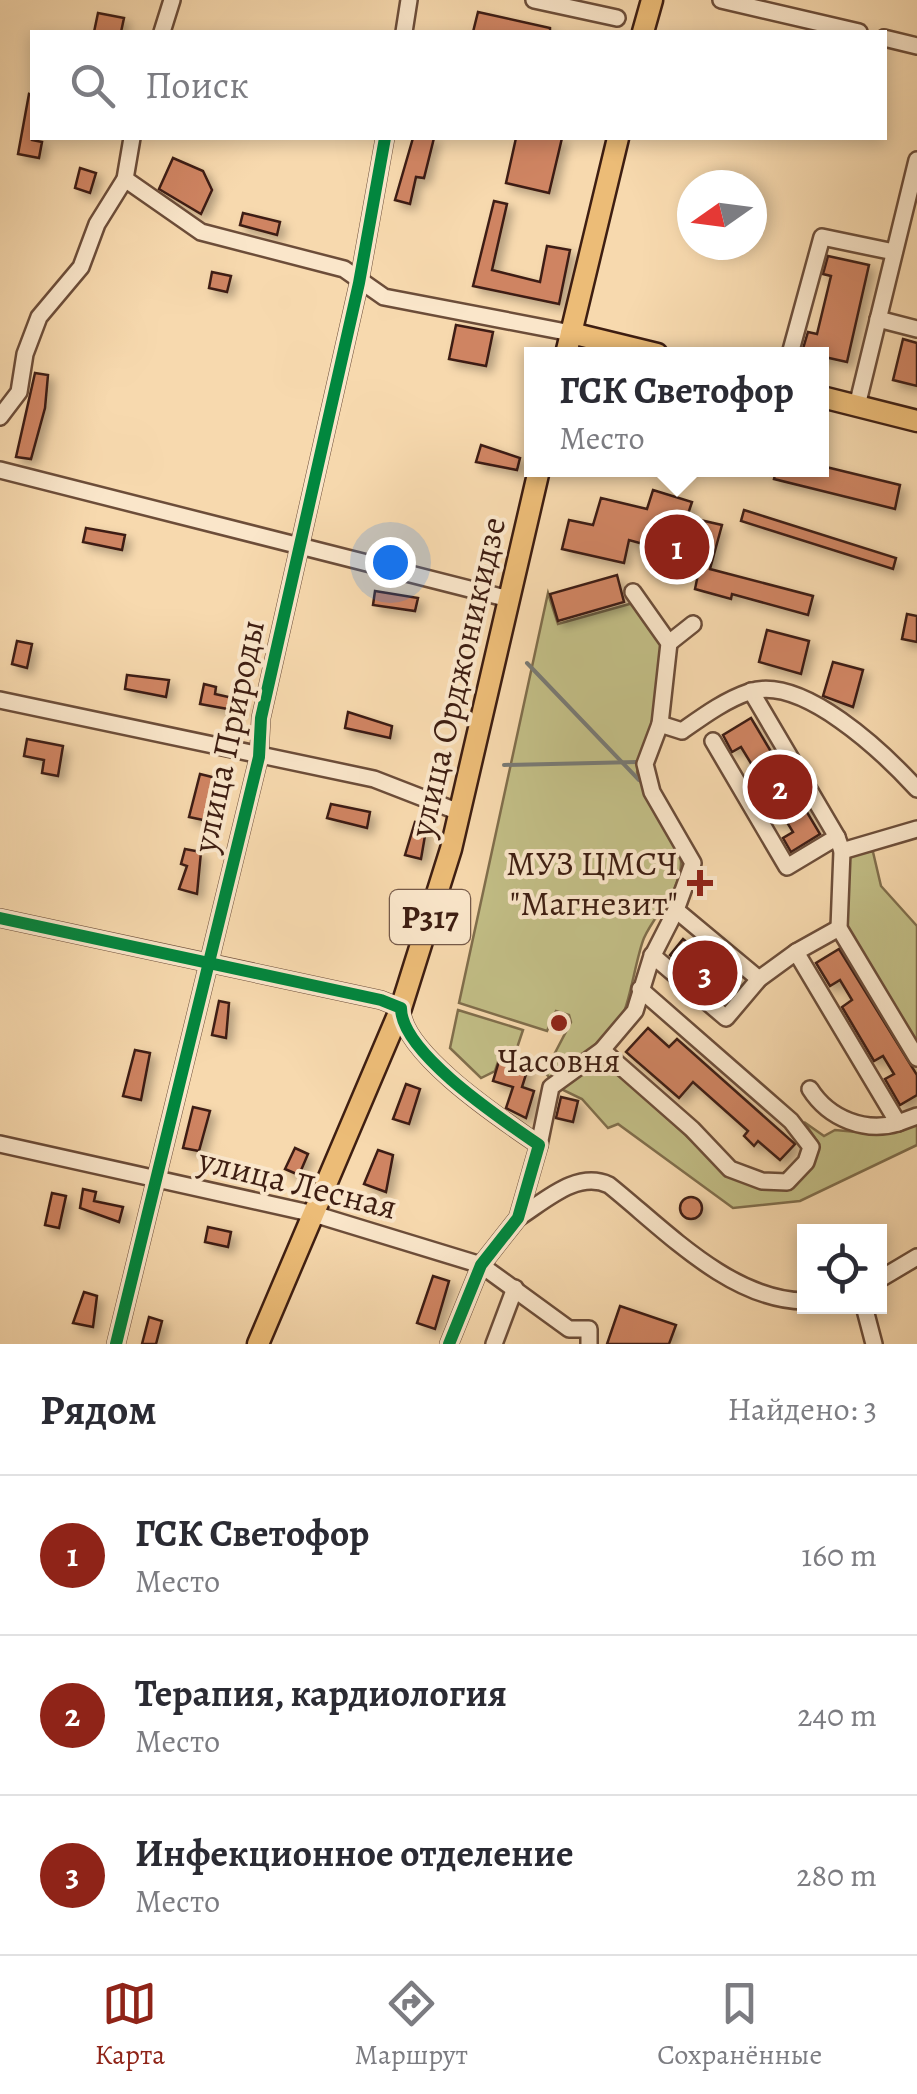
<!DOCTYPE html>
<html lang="ru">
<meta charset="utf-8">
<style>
:root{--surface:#fff;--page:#f7f7f7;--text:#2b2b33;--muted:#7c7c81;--line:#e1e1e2;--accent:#8f2418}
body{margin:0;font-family:Alegreya,serif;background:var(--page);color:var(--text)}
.controls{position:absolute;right:30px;bottom:30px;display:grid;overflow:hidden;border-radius:0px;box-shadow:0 5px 15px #0003}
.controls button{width:90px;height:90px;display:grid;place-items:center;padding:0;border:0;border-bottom:2px solid var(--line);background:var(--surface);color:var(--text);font:50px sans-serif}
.compass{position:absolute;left:677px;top:170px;width:90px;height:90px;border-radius:50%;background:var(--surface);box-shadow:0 5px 15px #0003;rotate:256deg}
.you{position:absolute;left:390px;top:562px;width:35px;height:35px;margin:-25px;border:8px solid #fff;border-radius:50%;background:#1a73e8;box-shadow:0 0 0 15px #1a73e833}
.badge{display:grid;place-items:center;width:65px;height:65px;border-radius:50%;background:var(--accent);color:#fff;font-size:32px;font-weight:700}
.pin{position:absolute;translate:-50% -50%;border:5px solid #fff;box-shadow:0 2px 10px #0006}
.popup{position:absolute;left:524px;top:347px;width:305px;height:130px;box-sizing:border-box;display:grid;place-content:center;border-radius:0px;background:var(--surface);filter:drop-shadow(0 2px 8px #0005);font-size:32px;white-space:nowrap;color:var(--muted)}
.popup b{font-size:38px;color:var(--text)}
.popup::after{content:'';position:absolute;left:50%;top:100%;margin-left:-20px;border:20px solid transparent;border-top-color:var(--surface)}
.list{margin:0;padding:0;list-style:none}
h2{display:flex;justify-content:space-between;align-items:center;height:130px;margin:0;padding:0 40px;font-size:42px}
h2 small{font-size:32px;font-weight:400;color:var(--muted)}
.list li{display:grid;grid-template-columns:65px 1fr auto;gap:30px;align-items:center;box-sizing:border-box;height:160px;padding:0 40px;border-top:2px solid var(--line)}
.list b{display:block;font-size:38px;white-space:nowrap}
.list p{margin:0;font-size:32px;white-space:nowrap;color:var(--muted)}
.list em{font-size:32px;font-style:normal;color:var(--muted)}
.icon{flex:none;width:55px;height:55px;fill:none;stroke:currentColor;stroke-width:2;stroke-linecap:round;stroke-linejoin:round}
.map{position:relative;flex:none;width:917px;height:1344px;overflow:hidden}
.search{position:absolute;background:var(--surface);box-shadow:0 5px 15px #0003;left:30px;right:30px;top:30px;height:110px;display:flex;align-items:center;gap:25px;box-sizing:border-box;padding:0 35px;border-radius:0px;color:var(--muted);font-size:38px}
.sheet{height:610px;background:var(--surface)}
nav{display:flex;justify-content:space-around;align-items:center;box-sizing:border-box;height:140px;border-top:2px solid var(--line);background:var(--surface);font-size:28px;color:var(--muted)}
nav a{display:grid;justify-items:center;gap:5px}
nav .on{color:var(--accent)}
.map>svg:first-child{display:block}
</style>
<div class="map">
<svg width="917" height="1344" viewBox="0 0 917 1344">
<defs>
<filter id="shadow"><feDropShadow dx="5.5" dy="5.5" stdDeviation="5" flood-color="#0004"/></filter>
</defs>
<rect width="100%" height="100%" fill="#f7d9ae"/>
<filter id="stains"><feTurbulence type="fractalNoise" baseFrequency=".002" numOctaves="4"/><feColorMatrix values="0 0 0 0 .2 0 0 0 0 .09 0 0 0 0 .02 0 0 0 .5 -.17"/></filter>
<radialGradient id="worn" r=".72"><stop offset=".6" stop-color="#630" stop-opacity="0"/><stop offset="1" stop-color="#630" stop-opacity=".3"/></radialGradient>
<g fill="#c2be86" stroke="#806e4c" stroke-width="2.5">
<path d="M 548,593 L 558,624 L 633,603 L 662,640 L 656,723 L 637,772 C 645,803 679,829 681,862 C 682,890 655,913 644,938 C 636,957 629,1008 621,1018 C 601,1043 576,1062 552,1081 L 545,1072 L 571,1022 L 569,1015 L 556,1011 L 547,1031 L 459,1003 Z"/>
<path d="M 868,851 L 873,852 L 881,886 L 917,926 L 917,1051 L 846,927 L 848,854 Z"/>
<path d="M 458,1010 L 523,1030 L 515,1054 L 502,1050 L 495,1071 L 481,1078 L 450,1048 Z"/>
<path d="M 595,1062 L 609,1065 L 716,1163 L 790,1185 L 816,1154 L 819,1144 L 804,1122 L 824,1136 L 835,1130 L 879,1134 L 917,1122 L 917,1145 L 800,1201 L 733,1208 L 618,1124 L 608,1128 L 582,1099 L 561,1089 Z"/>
</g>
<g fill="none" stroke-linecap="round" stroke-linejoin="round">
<g stroke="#797a74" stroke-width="4">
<path d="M 527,663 L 639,780"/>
<path d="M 504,765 L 637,762"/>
</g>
</g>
<g fill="#cf8462" stroke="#3e1e12" stroke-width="2.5" filter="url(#shadow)">
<path d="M 478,12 L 550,28 L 550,32 L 473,32 Z"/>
<path d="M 98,13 L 124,18 L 121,32 L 94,32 Z"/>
<path d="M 29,94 L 32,95 L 32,140 L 42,142 L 39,158 L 18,154 Z"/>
<path d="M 413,138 L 434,138 L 424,178 L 416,177 L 410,204 L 395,200 Z"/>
<path d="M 516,138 L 562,138 L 549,193 L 506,183 Z"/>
<path d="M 173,158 L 203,171 L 212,190 L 201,214 L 159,189 Z"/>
<path d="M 80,168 L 96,173 L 90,193 L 75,188 Z"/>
<path d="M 494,201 L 507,204 L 492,270 L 540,282 L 547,246 L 570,250 L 559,304 L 473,286 Z"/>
<path d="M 243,213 L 280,222 L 277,235 L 240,225 Z"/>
<path d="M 828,256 L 869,265 L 847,362 L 802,352 L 808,332 L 817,334 L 831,276 L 823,274 Z"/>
<path d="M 212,272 L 231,276 L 227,292 L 209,288 Z"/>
<path d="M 456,325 L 493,332 L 486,366 L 449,359 Z"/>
<path d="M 903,339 L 917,343 L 917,386 L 893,380 Z"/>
<path d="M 35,373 L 48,375 L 45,408 L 31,459 L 16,457 Z"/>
<path d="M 481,445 L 520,458 L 517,470 L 476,462 Z"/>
<path d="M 822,466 L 900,485 L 895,509 L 774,479 L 776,470 Z"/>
<path d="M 653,490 L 692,502 L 687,517 L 722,525 L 710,569 L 813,596 L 808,615 L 732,594 L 731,599 L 695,589 L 701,560 L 629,540 L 624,563 L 562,549 L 569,520 L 593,525 L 601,498 L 647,509 Z"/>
<path d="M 744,510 L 896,558 L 893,569 L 741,521 Z"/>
<path d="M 86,528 L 125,535 L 122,550 L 83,542 Z"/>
<path d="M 617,575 L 624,602 L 558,621 L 550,594 Z"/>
<path d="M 375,591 L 418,598 L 415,611 L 373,605 Z"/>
<path d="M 907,614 L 917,616 L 917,642 L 902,639 Z"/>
<path d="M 767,630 L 809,641 L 801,674 L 759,662 Z"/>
<path d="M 17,641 L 32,644 L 27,668 L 12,664 Z"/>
<path d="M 833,662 L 863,670 L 853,707 L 823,696 Z"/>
<path d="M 127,675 L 169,680 L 166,697 L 125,689 Z"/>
<path d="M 204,684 L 216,687 L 215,694 L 242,700 L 239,711 L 200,704 Z"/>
<path d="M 348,712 L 392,726 L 390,738 L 345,728 Z"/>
<path d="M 751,718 L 820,834 L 791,852 L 783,838 L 793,832 L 741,747 L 732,752 L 723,735 Z"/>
<path d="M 27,739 L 63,746 L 58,776 L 42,773 L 44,760 L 24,756 Z"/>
<path d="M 200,774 L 216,778 L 208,821 L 189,817 Z"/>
<path d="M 331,804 L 370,812 L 367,828 L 327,818 Z"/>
<path d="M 415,822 L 427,824 L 421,859 L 405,855 Z"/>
<path d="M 185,849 L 201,852 L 197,894 L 179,889 L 187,866 L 181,864 Z"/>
<path d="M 683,939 L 739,986 L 725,1002 L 670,955 Z"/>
<path d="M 839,949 L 917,1075 L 917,1095 L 900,1105 L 885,1079 L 894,1074 L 883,1056 L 874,1061 L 842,1007 L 852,1000 L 840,980 L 830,986 L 816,963 Z"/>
<path d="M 219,1001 L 229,1003 L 226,1038 L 212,1035 Z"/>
<path d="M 648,1028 L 669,1047 L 677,1039 L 795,1144 L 780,1160 L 758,1141 L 754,1146 L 744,1136 L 748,1131 L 693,1082 L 679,1098 L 626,1052 Z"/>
<path d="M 135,1050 L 150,1053 L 141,1100 L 123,1096 Z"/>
<path d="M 500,1058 L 529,1065 L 522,1087 L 534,1091 L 526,1118 L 506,1108 L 513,1087 L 493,1081 Z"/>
<path d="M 406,1084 L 420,1089 L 409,1124 L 393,1119 Z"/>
<path d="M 561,1097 L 578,1101 L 573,1122 L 556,1118 Z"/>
<path d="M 193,1107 L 210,1111 L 199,1151 L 183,1148 Z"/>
<path d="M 295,1148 L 308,1154 L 299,1175 L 285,1169 Z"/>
<path d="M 378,1150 L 393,1155 L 386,1192 L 364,1184 Z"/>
<path d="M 83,1189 L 96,1192 L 94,1201 L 123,1207 L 119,1222 L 80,1208 Z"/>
<path d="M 52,1193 L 66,1196 L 59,1228 L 45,1225 Z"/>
<circle cx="691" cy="1208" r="11"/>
<path d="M 208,1227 L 231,1232 L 228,1247 L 205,1242 Z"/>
<path d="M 433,1276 L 449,1281 L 435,1329 L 417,1323 Z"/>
<path d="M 84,1292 L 97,1296 L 93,1327 L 73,1323 Z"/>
<path d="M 620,1306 L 676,1325 L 669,1344 L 607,1344 Z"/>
<path d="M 149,1317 L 162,1321 L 156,1344 L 142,1344 Z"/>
</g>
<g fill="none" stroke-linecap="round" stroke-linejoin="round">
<defs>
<g id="minor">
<path d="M 534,0 L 617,18"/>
<path d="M 721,0 L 859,32"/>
<path d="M 162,32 L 172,0"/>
<path d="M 404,32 L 409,0"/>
<path d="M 884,38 L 917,46"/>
<path d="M 125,179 L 201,232 L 344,269 L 384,297 L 571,333"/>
<path d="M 878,319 L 917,329"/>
<path d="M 790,354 L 822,237 L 894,252"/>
<path d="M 857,406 L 917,160"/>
<path d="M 0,417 L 19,392 L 25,354 L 39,317 L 81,267 L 97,224 L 125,179 L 132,138"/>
<path d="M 0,470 L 509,599"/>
<path d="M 633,592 L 669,643 L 660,724"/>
<path d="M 669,643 L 693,624"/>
<path d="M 751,691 L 837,837"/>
<path d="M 0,700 L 374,779 L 459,812"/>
<path d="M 713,741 L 787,867 L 837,837 L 842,851 L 839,928 L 917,1058"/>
<path d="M 842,851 L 917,829"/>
<path d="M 676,910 L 759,979"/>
<path d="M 0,918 L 381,1000 L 401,1008 C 401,1053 503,1120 539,1145 L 518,1218 L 481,1265 L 449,1344"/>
<path d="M 796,952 L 839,928"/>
<path d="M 652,955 L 726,1018 L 759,979 L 796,952 L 898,1123 L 917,1116"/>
<path d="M 602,1050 L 692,1129 L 730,1169 L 762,1181 L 787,1182 L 806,1162 L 811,1147 L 791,1121 L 640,989"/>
<path d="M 810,1089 C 829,1119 866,1133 898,1123"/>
<path d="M 0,1144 L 314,1214 L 481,1265 L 569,1329 L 589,1329 L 589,1344"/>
<path d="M 539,1145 L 551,1087 L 602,1050 L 635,1011 L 651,959 L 676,910 L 693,863 L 652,792 L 645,764 L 660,724 L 682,731 C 702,717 725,700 749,692 C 802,674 884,753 917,789"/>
<path d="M 518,1218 C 545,1201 577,1170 609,1185 C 664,1229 730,1300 804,1301"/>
<path d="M 880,1279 L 917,1257"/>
<path d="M 864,1306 L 874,1344"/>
<path d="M 116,1344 L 259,757 L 261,718 L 359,283 L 385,138"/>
<path d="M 494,1344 L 515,1288"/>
</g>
<g id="major">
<path d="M 643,32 L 652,0"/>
<path d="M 571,333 L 657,354"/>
<path d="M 566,354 L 618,138"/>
<path d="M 822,397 L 917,421"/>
<path d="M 258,1344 L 401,1008 L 451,849 L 539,470"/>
</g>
</defs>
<use href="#minor" stroke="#6c4d39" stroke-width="20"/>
<use href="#major" stroke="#3e1e12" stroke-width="25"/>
<use href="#minor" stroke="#fae6ca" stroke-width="15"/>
<use href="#major" stroke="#ecbc77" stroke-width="20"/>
<defs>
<g id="cycleway">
<path d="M 0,918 L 381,1000 L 401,1008 C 401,1053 503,1120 539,1145 L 518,1218 L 481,1265 L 449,1344"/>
<path d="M 116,1344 L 259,757 L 261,718 L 359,283 L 385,138"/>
</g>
</defs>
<use href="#cycleway" stroke="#fae6ca" stroke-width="19"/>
<use href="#cycleway" stroke="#00873e" stroke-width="12"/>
</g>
<g fill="#8f2418" stroke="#fae6ca" stroke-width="4">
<path d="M695 868h10v10h10v10h-10v10h-10v-10h-10v-10h10z"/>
<circle cx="559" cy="1023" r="10"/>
</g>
<g text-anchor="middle" stroke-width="8" stroke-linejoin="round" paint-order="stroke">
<rect fill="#fae6ca" stroke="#765a49" stroke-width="2.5" x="390" y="890" width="80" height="54" rx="8"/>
<g font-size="32" font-weight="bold" fill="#3e1e12">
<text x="430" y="928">Р317</text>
</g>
<g font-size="35" fill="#3e1e12" stroke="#fae6ca">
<text transform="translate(457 677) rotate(-77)" y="12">улица Орджоникидзе</text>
<text transform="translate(228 736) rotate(-78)" y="12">улица Природы</text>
<text transform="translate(298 1183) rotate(14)" y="12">улица Лесная</text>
</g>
<g font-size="35" fill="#3e1e12" stroke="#fae6ca" text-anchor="end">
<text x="678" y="875">МУЗ ЦМСЧ<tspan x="678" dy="40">"Магнезит"</tspan></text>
<text x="559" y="1072" text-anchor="middle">Часовня</text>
</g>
</g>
<rect width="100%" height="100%" filter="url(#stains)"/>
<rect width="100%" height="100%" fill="url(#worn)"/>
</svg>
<div class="controls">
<button><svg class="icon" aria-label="locate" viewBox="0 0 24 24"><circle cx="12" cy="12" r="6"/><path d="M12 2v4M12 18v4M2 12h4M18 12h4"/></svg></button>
</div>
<svg class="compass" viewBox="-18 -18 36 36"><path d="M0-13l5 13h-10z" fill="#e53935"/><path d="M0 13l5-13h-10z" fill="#7c7c81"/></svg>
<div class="you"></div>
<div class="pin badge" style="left:677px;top:547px">1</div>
<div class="popup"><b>ГСК Светофор</b>Место</div>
<div class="pin badge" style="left:780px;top:787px">2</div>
<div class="pin badge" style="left:705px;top:973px">3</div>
<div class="search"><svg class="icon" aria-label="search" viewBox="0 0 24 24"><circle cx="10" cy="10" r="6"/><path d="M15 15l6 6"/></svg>Поиск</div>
</div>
<section class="sheet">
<h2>Рядом<small>Найдено: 3</small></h2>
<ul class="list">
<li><span class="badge">1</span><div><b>ГСК Светофор</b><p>Место</p></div><em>160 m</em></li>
<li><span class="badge">2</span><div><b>Терапия, кардиология</b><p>Место</p></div><em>240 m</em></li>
<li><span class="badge">3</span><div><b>Инфекционное отделение</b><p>Место</p></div><em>280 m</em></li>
</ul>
</section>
<nav>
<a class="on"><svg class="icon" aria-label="map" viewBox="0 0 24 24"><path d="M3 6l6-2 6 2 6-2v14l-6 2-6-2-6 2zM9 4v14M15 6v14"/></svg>Карта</a>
<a><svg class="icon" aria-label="directions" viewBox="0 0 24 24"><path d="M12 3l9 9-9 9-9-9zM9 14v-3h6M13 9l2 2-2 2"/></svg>Маршрут</a>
<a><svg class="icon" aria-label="saved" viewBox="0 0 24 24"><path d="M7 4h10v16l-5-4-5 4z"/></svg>Сохранённые</a>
</nav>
